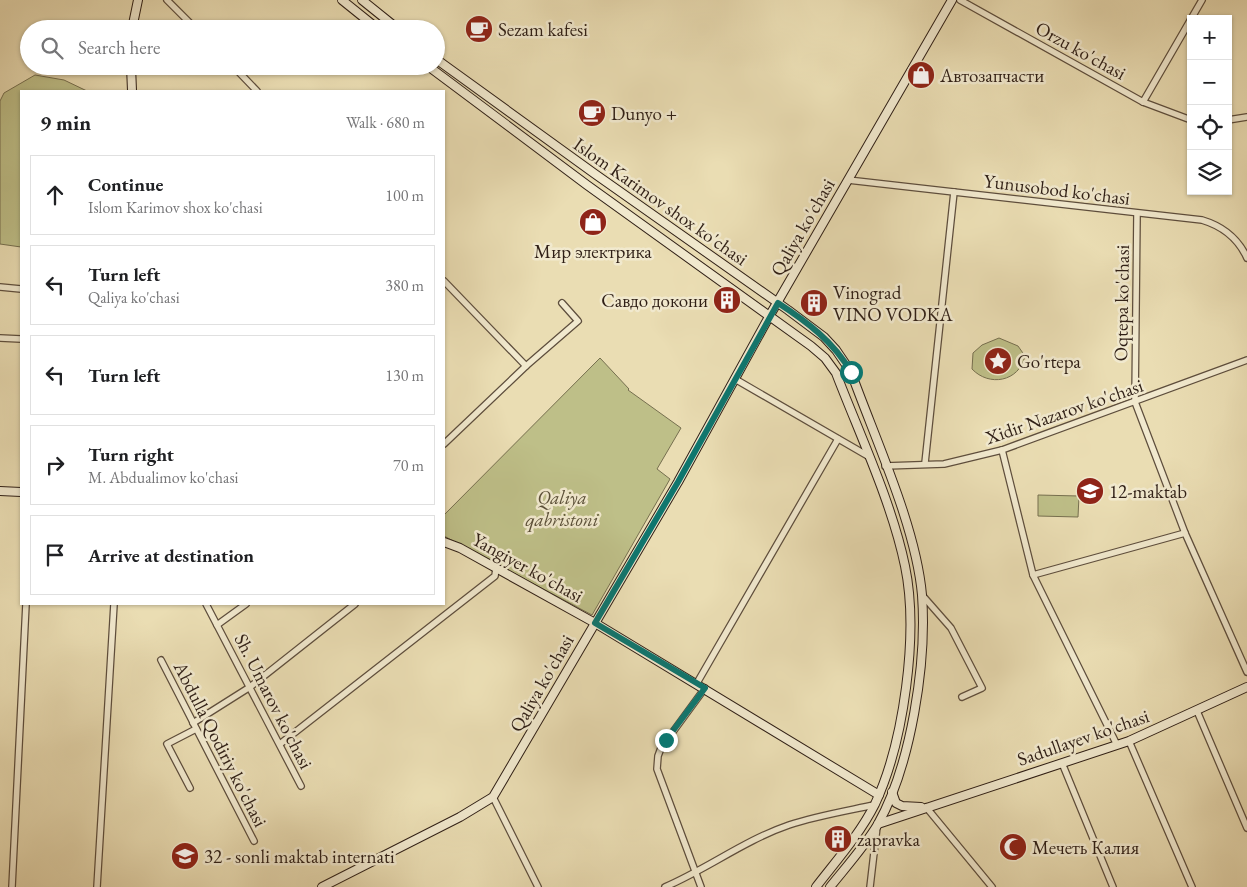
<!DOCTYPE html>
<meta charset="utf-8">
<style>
:root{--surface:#fff;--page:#f2f2f2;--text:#202124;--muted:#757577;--line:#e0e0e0}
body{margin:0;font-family:"EB Garamond",serif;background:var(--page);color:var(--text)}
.controls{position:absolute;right:15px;top:15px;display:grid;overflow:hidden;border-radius:0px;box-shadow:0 1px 4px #0004}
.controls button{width:45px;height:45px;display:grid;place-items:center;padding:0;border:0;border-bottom:1px solid var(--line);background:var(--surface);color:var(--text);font:25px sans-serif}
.stop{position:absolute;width:15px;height:15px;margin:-11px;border:4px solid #0f766e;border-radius:50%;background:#fff}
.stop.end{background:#0f766e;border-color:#fff;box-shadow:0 1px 5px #0008}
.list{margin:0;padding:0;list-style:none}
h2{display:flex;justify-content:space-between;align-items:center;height:65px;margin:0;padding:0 20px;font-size:21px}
h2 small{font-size:16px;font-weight:400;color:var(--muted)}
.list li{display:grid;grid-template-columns:32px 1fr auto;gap:15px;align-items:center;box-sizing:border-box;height:80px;margin:0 10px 10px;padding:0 10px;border:1px solid var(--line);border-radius:0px}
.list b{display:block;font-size:19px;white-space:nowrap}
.list p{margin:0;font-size:16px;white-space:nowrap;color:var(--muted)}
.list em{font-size:16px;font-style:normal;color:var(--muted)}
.icon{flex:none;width:28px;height:28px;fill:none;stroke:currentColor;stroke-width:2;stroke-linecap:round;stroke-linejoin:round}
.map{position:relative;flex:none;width:1247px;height:887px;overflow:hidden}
.search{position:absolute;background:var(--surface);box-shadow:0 1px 4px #0004;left:20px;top:20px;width:425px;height:55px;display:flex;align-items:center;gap:12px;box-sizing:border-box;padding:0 18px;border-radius:28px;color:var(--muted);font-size:19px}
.panel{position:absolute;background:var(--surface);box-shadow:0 1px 4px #0004;left:20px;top:90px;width:425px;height:515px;border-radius:0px}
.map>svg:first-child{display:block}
</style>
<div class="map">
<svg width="1247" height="887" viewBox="0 0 1247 887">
<rect width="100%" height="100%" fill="#eaddb3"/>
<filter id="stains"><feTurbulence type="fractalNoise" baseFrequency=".004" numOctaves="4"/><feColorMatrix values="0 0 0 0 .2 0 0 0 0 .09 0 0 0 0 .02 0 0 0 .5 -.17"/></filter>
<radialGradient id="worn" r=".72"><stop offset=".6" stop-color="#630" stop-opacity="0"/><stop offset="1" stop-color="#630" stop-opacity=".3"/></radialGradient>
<g fill="#bebf88" stroke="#766f4f">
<path d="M 35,75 L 64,80 L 87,91 L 21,91 L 21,247 L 0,244 L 0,101 L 4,93 Z"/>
<path d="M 999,338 L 1018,346 L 1025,356 C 1019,382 989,387 972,369 L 973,353 L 982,345 Z"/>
<path d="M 600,358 L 629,389 L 628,390 L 681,428 L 657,469 L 670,479 L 592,615 L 444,536 L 444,515 Z"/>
<path d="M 1038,495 L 1079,496 L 1078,517 L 1038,516 Z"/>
</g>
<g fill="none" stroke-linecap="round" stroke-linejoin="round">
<defs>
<g id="street">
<path d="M 167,0 L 196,29"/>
<path d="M 960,0 L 1143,102 L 1191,120"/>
<path d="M 1191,19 L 1202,0"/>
<path d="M 233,66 L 257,91"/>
<path d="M 1143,102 L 1191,19"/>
<path d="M 1228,120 L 1247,117"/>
<path d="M 848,180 L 1202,220 C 1222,226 1238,238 1247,258"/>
<path d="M 1137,214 L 1135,402 L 1185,533 L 1247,672"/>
<path d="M 444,281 L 526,366 L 444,444"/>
<path d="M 0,287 L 21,289"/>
<path d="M 0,338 L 21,339"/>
<path d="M 526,366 L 578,321 L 562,303"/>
<path d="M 735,379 L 868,456"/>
<path d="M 1002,450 L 1033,575 L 1117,745"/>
<path d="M 925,463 L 954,192"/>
<path d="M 885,466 L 944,464 L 1002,450 L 1247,360"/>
<path d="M 1033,575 L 1185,533"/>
<path d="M 922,595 L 951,628 L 982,688 L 962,697"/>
<path d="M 206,604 L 301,786"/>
<path d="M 217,625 L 246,604"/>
<path d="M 161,660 L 254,841"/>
<path d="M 697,683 L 838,439"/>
<path d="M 1197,711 L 1247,828"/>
<path d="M 193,723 L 250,687 L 355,604"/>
<path d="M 1129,741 L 1192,887"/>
<path d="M 280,744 L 495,576 L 496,568"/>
<path d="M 1062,763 L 1113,887"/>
<path d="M 190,788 L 167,744 L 196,729"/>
<path d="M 493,797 L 538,887"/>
<path d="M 926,807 L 992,887"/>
<path d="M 12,887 L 26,604"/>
<path d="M 97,887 L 114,604"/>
<path d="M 665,887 C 707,869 745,840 789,825 C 816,816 846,811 874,805"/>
<path d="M 701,887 L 657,769 L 658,756 L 661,748 L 705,688"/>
<path d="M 870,887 L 877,827"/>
</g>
<g id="secondary">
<path d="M 342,0 L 378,29"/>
<path d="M 362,0 L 398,29"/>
<path d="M 132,29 L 138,0"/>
<path d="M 436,59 L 595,174 L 788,310 L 824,337 L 836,350 L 851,372 C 875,439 916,526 922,595 C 927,663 911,765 878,824 C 865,846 846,867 830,887"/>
<path d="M 131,66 L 132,91"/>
<path d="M 428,66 L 587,185 L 811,346 L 825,358 L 836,373 C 859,433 892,503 905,566 C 919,633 904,742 875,804 C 860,834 836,861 816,887"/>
<path d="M 0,491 L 21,492"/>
<path d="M 444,542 L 460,548 L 595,623 L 879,795"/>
<path d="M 892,792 L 896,803 L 902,806 L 921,807"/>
<path d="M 878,824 L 1129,741 L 1247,687"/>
<path d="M 322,887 L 460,817 L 493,797 L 678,482 L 770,315 L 952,0"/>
</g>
</defs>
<use href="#street" stroke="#5e4e3d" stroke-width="8"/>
<use href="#secondary" stroke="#2f1f16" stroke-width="10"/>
<use href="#street" stroke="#f1e9ce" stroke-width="5.5"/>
<use href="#secondary" stroke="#f1e9ce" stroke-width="8"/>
</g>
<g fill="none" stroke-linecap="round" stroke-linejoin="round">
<path stroke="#0f766e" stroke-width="6" d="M 666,740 L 705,688 L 595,623 L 678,482 L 778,303 C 806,321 834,342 851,372"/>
</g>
<defs>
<symbol id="cafe-disc" viewBox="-11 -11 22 22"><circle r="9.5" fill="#8f2418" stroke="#f1e9ce"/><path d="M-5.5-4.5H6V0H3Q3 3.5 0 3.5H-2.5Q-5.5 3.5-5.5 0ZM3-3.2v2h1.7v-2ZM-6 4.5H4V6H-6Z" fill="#fff"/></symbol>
<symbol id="shop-disc" viewBox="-11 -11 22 22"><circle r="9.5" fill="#8f2418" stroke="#f1e9ce"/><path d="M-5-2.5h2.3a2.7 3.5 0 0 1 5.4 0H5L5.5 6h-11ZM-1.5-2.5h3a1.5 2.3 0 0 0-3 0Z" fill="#fff"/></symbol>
<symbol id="building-disc" viewBox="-11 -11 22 22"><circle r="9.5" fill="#8f2418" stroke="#f1e9ce"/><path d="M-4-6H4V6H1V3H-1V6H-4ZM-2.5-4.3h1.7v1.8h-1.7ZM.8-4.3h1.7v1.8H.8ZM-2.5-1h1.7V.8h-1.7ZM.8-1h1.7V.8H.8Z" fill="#fff"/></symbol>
<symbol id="sight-disc" viewBox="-11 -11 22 22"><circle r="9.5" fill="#8f2418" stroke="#f1e9ce"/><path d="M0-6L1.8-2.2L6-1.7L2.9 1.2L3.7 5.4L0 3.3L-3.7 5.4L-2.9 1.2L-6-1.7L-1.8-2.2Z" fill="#fff"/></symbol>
<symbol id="school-disc" viewBox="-11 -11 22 22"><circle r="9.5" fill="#8f2418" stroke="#f1e9ce"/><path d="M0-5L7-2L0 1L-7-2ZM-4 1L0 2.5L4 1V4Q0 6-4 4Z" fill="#fff"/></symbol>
<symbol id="mosque-disc" viewBox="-11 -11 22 22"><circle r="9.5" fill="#8f2418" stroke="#f1e9ce"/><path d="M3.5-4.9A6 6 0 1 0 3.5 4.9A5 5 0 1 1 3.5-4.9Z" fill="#fff"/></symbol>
</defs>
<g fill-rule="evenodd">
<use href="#cafe-disc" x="463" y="13" width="32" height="32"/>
<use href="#shop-disc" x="905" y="59" width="32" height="32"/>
<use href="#cafe-disc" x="576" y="97" width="32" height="32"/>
<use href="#shop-disc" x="577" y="206" width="32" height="32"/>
<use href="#building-disc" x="711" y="284" width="32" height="32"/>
<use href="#building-disc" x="798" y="287" width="32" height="32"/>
<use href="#sight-disc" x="982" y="345" width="32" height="32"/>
<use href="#school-disc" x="1074" y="475" width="32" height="32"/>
<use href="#building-disc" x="822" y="823" width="32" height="32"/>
<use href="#mosque-disc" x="997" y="831" width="32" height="32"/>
<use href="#school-disc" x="169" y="840" width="32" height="32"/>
</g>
<g text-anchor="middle" stroke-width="5" stroke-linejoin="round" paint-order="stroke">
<g font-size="19" fill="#2f1f16" stroke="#f1e9ce" text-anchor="start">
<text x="498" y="36">Sezam kafesi</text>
<text x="940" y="82">Автозапчасти</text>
<text x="611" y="120">Dunyo +</text>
<text x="593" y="258" text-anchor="middle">Мир электрика</text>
<text x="833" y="299">Vinograd<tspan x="833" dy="22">VINO VODKA</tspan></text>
<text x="708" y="307" text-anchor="end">Савдо докони</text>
<text x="1017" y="368">Go'rtepa</text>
<text x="1109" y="498">12-maktab</text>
<text x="857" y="846">zapravka</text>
<text x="1032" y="854">Мечеть Калия</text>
<text x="204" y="863">32 - sonli maktab internati</text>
</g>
<g font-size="19" fill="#2f1f16" stroke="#f1e9ce">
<text transform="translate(1081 50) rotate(29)" y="7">Orzu ko'chasi</text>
<text transform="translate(1057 189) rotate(7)" y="7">Yunusobod ko'chasi</text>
<text transform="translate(661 201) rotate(35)" y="7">Islom Karimov shox ko'chasi</text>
<text transform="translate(802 227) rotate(-60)" y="7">Qaliya ko'chasi</text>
<text transform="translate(1121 303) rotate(-89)" y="7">Oqtepa ko'chasi</text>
<text transform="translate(1064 411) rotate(-19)" y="7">Xidir Nazarov ko'chasi</text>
<text transform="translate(528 567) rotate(29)" y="7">Yangiyer ko'chasi</text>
<text transform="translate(541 683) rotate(-60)" y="7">Qaliya ko'chasi</text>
<text transform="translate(274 701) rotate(63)" y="7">Sh. Umarov ko'chasi</text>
<text transform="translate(1083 737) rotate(-19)" y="7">Sadullayev ko'chasi</text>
<text transform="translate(221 744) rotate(63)" y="7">Abdulla Qodiriy ko'chasi</text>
</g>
<g font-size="19" font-style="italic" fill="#5a4f38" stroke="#f1e9ce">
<text x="562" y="504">Qaliya<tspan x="562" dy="22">qabristoni</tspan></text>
</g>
</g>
<rect width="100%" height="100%" filter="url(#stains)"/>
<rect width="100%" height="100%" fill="url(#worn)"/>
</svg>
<div class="controls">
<button>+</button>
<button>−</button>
<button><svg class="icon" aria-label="locate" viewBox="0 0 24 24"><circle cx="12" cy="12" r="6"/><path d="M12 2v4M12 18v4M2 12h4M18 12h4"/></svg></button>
<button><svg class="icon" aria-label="layers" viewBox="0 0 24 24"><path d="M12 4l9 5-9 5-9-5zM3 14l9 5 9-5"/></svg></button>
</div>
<div class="stop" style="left:851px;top:372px"></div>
<div class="stop end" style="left:666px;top:740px"></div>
<div class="search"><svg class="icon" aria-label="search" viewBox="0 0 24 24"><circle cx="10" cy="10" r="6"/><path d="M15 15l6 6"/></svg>Search here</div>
<section class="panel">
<h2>9 min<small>Walk · 680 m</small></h2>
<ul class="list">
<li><svg class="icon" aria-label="ahead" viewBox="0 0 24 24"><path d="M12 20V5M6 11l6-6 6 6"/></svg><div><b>Continue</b><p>Islom Karimov shox ko'chasi</p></div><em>100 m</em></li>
<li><svg class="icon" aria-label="left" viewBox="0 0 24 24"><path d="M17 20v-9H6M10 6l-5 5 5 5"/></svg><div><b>Turn left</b><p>Qaliya ko'chasi</p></div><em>380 m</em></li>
<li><svg class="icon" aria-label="left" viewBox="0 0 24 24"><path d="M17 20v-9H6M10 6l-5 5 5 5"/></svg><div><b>Turn left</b></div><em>130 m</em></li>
<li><svg class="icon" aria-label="right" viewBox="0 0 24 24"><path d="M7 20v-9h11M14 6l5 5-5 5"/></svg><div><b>Turn right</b><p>M. Abdualimov ko'chasi</p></div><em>70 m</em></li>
<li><svg class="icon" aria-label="arrive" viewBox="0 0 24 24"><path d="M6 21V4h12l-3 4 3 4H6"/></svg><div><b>Arrive at destination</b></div></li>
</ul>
</section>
</div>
